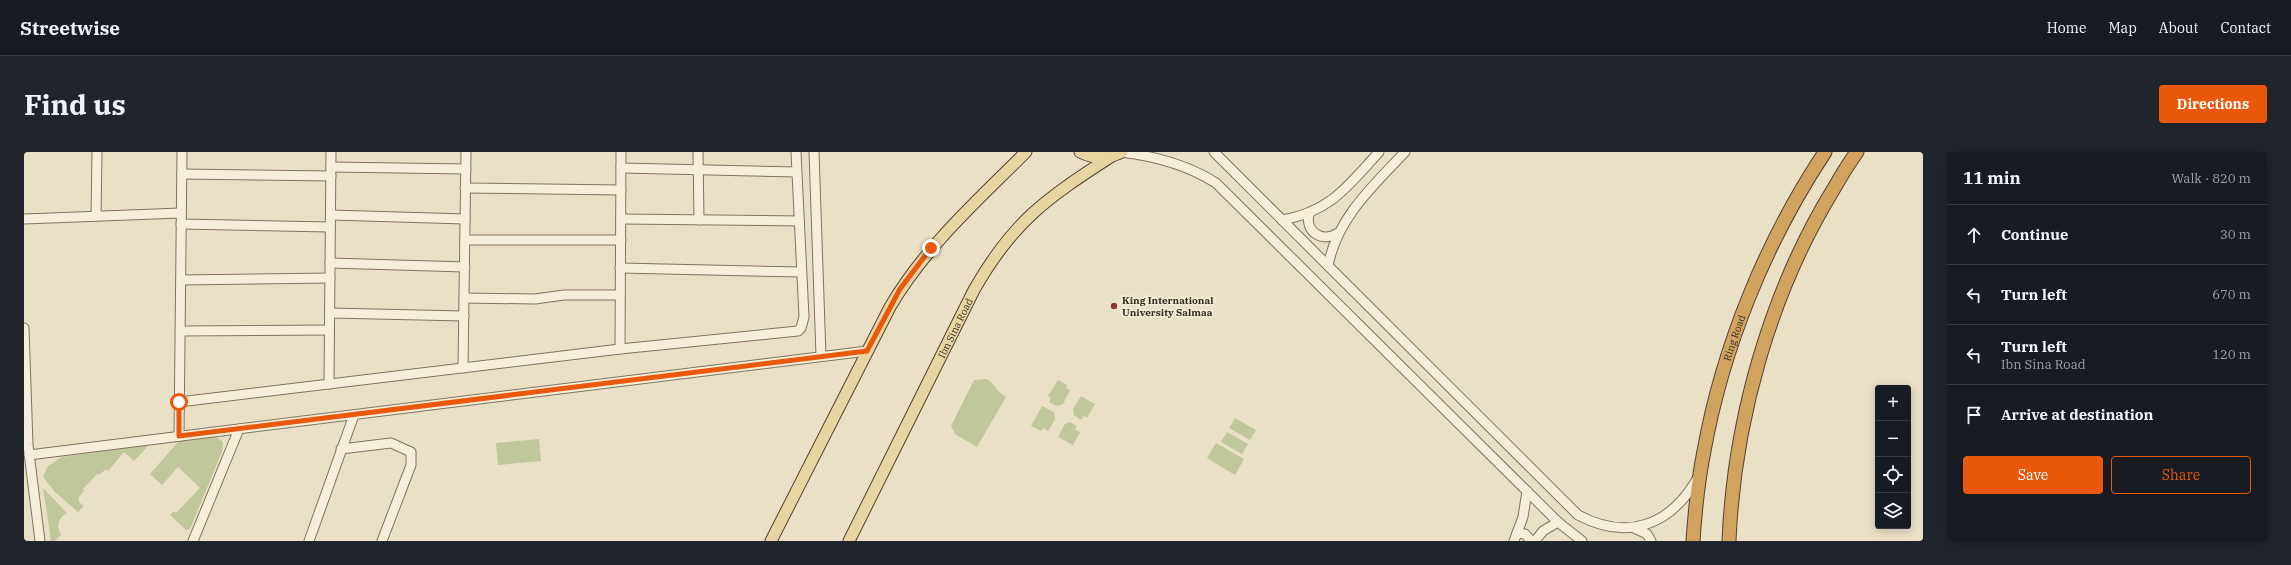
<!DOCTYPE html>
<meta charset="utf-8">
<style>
:root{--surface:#171b24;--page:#20242c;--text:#f1f3f6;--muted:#9ea1a6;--line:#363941;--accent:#ea580c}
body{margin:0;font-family:"IBM Plex Serif",serif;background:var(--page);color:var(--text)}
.controls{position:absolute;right:12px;bottom:12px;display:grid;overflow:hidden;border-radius:4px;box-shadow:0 2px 10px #0003}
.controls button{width:36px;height:36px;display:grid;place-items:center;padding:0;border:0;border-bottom:1px solid var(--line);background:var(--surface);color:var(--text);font:20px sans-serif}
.stop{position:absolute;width:12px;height:12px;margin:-9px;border:3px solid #ea580c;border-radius:50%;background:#fff}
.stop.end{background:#ea580c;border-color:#fff;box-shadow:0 1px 4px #0008}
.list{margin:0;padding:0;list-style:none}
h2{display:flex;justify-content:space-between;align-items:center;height:52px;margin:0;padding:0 16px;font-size:17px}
h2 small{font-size:13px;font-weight:400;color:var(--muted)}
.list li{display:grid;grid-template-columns:26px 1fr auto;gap:12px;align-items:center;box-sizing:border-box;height:60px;padding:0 16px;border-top:1px solid var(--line)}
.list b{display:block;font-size:15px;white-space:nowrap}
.list p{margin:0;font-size:13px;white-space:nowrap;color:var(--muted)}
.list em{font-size:13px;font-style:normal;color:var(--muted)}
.actions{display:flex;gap:8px;padding:12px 16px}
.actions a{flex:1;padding:9px 0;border:1px solid var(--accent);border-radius:4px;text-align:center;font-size:14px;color:var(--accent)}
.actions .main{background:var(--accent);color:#fff}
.icon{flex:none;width:22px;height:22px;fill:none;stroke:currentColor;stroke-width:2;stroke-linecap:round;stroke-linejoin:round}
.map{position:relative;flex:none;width:1899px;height:389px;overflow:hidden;border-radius:4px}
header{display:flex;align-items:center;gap:24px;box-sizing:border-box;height:56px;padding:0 20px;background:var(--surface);border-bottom:1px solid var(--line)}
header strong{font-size:19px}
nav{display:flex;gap:22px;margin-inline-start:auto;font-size:14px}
.intro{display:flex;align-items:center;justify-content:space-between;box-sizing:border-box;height:96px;padding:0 24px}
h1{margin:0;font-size:28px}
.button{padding:10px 18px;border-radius:4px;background:var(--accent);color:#fff;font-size:14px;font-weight:700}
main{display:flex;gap:24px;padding:0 24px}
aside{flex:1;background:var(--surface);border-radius:4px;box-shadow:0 2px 10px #0003}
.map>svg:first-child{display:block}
</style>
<header>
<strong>Streetwise</strong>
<nav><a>Home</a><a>Map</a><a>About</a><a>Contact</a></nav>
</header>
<div class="intro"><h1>Find us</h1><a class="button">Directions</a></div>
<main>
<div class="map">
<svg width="1899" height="389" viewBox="0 0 1899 389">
<rect width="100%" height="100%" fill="#eae0c6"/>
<g fill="#c0c79b">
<path d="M 963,227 C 972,233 972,239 982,245 L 953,295 L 931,282 L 927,274 L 950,228 Z"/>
<path d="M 1034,228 L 1043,233 L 1042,236 L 1046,238 L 1039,252 L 1033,254 L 1025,250 L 1027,246 L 1024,244 Z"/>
<path d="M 1057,244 L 1071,252 L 1063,266 L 1060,264 L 1057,268 L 1050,263 L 1049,257 Z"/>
<path d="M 1018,254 L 1030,260 L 1031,267 L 1024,279 L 1019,276 L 1017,279 L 1007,274 Z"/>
<path d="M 1211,266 L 1232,278 L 1226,288 L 1205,276 Z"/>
<path d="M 1046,270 L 1053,274 L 1051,278 L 1056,280 L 1049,293 L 1034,285 L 1041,272 Z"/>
<path d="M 1203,280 L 1224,292 L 1218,302 L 1197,290 Z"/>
<path d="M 191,284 L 199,290 L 198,300 L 166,377 L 162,378 L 146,363 L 150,359 L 152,361 L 176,336 L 154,315 L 138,333 L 126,322 L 155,289 Z"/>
<path d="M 515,287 L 517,309 L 474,313 L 472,291 Z"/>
<path d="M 1192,291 L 1220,307 L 1211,323 L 1183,306 Z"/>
<path d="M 125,293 L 110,309 L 100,300 L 84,319 L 82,317 L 75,323 L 73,322 L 59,337 L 60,339 L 55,345 L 55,350 L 60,354 L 54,360 L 31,340 L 19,325 L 24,314 L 38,305 Z"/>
<path d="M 19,336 L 43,361 C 34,366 32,374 37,383 L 31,389 L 27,389 Z"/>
</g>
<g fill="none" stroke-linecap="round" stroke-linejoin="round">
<defs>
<g id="minor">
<path d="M 674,0 L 675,68"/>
<path d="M 790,0 L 797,204"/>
<path d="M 1097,0 C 1130,4 1164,13 1192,31 L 1534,370 L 1558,389"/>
<path d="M 1190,0 L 1554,363 C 1603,389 1646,374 1673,327"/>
<path d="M 307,15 L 442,17"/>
<path d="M 597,16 L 772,20"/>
<path d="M 158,22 L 307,24"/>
<path d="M 441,36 L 597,38"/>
<path d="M 1285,62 C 1281,80 1298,91 1314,81"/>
<path d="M 307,63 L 441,67"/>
<path d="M 72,64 L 73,0"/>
<path d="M 0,67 L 157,61"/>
<path d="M 597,67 L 775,69"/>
<path d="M 1258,68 C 1306,60 1324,34 1355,0"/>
<path d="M 157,72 L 306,75"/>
<path d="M 441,88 L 597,88"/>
<path d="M 306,111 L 441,115"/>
<path d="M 1304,114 C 1313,66 1349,34 1381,0"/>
<path d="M 596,116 L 777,120"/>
<path d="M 157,128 L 306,126"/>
<path d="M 440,146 L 511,147 L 540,143 L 596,143"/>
<path d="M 306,161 L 440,164"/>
<path d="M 0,176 L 4,293 L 16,389"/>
<path d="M 156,179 L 305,178"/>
<path d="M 596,197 L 597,0"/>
<path d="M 439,216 L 442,0"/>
<path d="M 305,232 L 307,0"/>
<path d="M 155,250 L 596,197 L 774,179 L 777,176 L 780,165 L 772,0"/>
<path d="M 155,284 L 158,0"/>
<path d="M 317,297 L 367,291 L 387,300 L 387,313 L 358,389"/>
<path d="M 5,303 L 843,199"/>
<path d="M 1610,376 L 1623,382 L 1627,389"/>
<path d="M 1493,381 L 1501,382 L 1507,389"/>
<path d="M 169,389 L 215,277"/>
<path d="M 285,389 L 330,263"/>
<path d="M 1490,389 L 1499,365 L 1503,339"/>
<path d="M 1511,389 L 1519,379 L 1534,370"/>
</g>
<g id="major">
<path d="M 1056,0 C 1070,7 1084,7 1098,0"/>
<path d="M 747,389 L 866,155 C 901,95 953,49 1002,0"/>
<path id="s1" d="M 825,389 L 950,138 C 989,69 1023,46 1088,4"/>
</g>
<g id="highway">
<path id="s2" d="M 1669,389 C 1671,359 1674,329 1680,299 C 1699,194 1742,89 1801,0"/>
<path d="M 1705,389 C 1710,269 1746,141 1809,38 C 1816,26 1824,12 1833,0"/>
</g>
</defs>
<use href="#minor" stroke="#83735e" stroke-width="11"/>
<use href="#major" stroke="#524131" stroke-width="13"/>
<use href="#highway" stroke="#524131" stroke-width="15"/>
<use href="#minor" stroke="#f5eed9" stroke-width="9"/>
<use href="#major" stroke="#e9d5a2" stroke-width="11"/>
<use href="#highway" stroke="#d1a35f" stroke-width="13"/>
</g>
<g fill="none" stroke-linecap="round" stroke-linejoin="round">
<path stroke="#ea580c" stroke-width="5" d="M 155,250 L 155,284 L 843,199 L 876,137 L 907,96"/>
</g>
<circle fill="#8c3634" stroke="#f2ebd5" stroke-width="1.5" cx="1090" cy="154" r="4"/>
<g text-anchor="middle" stroke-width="3.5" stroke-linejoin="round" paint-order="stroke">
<g font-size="10" font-weight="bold" fill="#352b20" stroke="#f2ebd5" text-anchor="start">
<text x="1098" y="152">King International<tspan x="1098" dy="12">University Salmaa</tspan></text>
</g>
<g font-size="10" fill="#352b20" stroke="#f2ebd5">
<text dy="4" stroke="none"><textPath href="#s1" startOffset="238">Ibn Sina Road</textPath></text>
<text dy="4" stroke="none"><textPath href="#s2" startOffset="208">Ring Road</textPath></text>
</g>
</g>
</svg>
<div class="controls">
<button>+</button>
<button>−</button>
<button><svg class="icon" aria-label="locate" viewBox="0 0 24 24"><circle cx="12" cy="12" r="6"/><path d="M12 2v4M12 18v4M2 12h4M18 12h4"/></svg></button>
<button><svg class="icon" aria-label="layers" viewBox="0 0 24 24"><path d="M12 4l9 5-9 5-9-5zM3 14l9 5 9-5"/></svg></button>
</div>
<div class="stop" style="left:155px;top:250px"></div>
<div class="stop end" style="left:907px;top:96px"></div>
</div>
<aside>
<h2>11 min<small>Walk · 820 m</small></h2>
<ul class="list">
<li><svg class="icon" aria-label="ahead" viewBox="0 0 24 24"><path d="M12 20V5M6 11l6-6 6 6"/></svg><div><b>Continue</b></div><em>30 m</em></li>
<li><svg class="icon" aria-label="left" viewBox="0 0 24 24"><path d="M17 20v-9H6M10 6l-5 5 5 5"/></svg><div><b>Turn left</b></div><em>670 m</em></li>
<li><svg class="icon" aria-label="left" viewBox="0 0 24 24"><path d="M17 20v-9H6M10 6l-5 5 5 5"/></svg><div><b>Turn left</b><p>Ibn Sina Road</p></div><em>120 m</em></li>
<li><svg class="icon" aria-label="arrive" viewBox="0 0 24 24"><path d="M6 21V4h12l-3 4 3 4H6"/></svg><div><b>Arrive at destination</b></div></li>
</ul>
<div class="actions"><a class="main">Save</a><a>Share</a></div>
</aside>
</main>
